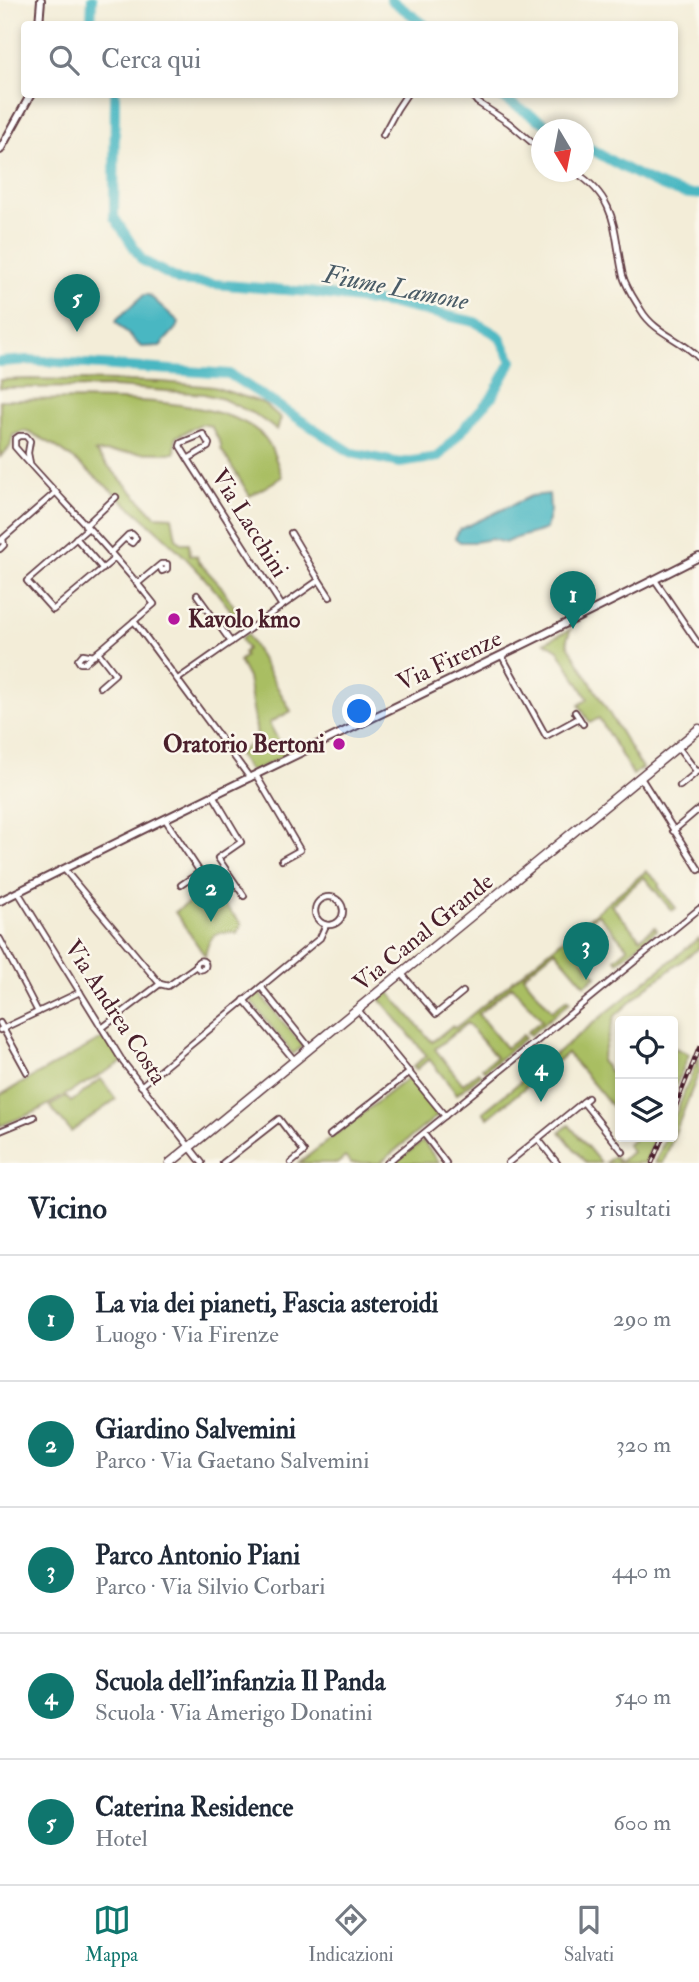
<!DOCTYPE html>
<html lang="it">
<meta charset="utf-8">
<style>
:root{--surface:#fff;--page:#f2f2f3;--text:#1f2937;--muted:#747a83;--line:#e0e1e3;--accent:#0f766e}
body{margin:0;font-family:"IM FELL Double Pica",serif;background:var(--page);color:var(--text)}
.controls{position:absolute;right:21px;bottom:21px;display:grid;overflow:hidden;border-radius:7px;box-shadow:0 4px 10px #0003}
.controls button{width:63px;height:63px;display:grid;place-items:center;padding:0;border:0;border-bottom:2px solid var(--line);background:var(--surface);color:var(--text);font:35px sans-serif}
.compass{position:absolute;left:531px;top:119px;width:63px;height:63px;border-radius:50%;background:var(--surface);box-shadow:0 4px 10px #0003;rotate:170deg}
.you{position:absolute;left:360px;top:712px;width:24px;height:24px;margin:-18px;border:5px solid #fff;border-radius:50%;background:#1a73e8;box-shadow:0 0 0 10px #1a73e833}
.badge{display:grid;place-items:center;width:46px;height:46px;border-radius:50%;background:var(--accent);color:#fff;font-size:23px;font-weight:700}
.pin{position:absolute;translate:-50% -58px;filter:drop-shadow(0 2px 4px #0008)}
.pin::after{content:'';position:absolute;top:37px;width:24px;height:21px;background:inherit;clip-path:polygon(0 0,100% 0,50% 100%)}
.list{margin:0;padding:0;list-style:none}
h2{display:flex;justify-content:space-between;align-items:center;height:91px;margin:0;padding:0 28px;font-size:30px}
h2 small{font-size:23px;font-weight:400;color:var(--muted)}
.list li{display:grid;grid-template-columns:46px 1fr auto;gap:21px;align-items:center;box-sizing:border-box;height:126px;padding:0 28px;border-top:2px solid var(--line)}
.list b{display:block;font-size:26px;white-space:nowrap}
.list p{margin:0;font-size:23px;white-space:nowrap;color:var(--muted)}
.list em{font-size:23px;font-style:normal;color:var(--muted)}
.icon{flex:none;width:38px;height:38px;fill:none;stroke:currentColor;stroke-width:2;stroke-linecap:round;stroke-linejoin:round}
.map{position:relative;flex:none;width:699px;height:1163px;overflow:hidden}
.search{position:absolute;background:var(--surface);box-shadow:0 4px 10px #0003;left:21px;right:21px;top:21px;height:77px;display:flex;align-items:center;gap:18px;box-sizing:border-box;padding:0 24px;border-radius:7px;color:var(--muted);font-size:26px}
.sheet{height:721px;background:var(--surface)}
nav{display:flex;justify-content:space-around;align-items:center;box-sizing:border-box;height:98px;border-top:2px solid var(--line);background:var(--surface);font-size:19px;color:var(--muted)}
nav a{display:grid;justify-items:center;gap:4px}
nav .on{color:var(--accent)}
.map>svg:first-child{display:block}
</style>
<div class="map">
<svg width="699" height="1163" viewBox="0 0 699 1163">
<rect width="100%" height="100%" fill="#fbf7ec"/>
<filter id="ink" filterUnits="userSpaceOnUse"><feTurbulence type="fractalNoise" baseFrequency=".0143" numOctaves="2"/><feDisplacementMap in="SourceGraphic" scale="14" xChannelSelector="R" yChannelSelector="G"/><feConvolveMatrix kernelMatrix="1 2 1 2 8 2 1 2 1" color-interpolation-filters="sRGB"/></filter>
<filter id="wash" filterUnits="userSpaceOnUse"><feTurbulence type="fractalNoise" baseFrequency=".00686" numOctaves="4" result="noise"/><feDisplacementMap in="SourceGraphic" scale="28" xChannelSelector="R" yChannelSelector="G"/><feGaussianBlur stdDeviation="1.57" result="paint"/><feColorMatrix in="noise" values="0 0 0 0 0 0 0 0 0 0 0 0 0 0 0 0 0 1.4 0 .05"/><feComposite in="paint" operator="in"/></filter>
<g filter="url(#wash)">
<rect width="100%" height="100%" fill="#f3edd8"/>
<g fill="#a9be62" stroke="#7a6e46" stroke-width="2">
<path d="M 32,379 L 162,382 L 214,387 L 263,403 L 281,418 L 277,430 L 254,414 L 223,399 L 204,394 L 115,387 L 0,388 L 0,380 Z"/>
<path d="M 0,400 C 62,400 224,390 265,438 C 273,448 278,465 282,477 L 250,496 L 221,449 L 221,444 L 211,426 L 201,424 L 176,437 L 175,453 L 95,452 L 155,516 L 172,517 L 176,538 L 181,543 L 189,543 L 190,555 L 197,556 L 198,561 L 221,586 L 246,625 L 243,628 C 208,574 161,533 113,492 C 90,472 54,440 24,431 L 13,435 L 10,447 L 0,457 Z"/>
<path d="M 571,629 L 567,639 L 568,645 L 642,768 L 633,775 L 599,718 L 590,723 L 579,705 L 588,699 L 558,650 L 545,642 Z"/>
<path d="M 247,634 L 291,711 L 269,723 L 286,755 L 253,771 L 248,769 L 238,754 L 256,740 L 257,735 L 248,678 L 239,661 L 245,656 L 243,653 L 247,649 L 241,639 Z"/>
<path d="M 646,871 L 660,884 L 658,886 L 676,908 L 672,911 L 644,877 L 611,905 L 640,938 L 655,927 L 657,930 L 618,962 L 615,959 L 628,948 L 598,914 L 567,940 L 596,976 L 585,985 L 555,950 L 523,976 L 552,1011 L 567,999 L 570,1002 L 530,1035 L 527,1032 L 542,1020 L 512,986 L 478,1014 L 506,1048 L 523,1035 L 525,1038 L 485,1071 L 482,1068 L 496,1057 L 467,1023 L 435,1049 L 463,1084 L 478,1072 L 481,1075 L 457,1094 L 429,1059 L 416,1070 L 413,1067 L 426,1055 L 380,999 L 389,992 L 432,1042 L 453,1025 L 455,1028 L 464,1021 Z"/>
<path d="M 215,885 L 226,907 L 242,924 L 237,933 C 215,930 209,935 205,956 L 175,912 Z"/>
<path d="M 699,938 L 699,948 L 646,988 L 615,1016 L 601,1061 L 620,1083 L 620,1116 L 567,1053 L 488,1118 L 483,1112 Z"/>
<path d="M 259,993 L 303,1046 L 293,1054 L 250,1000 Z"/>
<path d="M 107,1036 L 123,1062 L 35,1112 L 0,1126 L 0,1095 Z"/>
<path d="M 675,1048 L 689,1054 L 673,1093 L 673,1053 Z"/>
<path d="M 699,1056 L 699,1072 L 663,1163 L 655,1163 L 666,1137 L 673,1137 L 673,1121 Z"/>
<path d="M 408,1078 L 438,1115 L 380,1163 L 351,1163 L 345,1157 L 338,1163 L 299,1163 Z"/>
<path d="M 101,1079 L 116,1099 L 71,1132 L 50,1106 L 66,1097 L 71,1102 Z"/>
<path d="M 569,1125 L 601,1163 L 586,1163 L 560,1132 Z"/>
<path d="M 637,1137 L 655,1137 L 645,1163 L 605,1163 L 614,1156 L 619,1162 L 632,1152 L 627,1145 Z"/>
<path d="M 423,1141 L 439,1163 L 394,1163 Z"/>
</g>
<g fill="#49b7c2" stroke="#4a6b76" stroke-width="2">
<path d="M 144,295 L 149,295 L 179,322 L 178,326 L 160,346 L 141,347 L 116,322 L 117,319 Z"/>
<path d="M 549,494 L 550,511 L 546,529 C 532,535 519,535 505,543 L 491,539 L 474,542 L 460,542 L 455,538 L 459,530 L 531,496 Z"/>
</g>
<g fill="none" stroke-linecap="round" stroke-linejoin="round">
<g stroke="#49b7c2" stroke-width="10">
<path d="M 391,0 L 424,24"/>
<path d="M 91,24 L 92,0"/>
<path d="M 496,94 L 556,130"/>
<path d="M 584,145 C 608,159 672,198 699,194"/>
<path d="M 0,362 L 28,360 L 229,374 L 352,453 L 400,463 L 438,457 L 492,397 L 512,361 L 499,336 L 475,322 L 398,305 L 308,292 L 180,281 L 142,260 L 114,217 L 115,94"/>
</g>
</g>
</g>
<g filter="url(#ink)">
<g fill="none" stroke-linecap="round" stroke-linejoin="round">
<defs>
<g id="minor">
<path d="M 471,94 L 477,102 L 509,123 L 542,151"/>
<path d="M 383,135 L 397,109 L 407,94"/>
<path d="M 575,172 C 619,200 613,231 623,276 C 626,287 635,300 641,310 C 655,334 682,339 699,358"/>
<path d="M 30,463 L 28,453 L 30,441 L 26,436 L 19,436 L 15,439 L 15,447 C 61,500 111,549 154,604 L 85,663 L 80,663 L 78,660 L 83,654 L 94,656"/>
<path d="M 85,526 L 116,497"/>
<path d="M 87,529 L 27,581 L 53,610 L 114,559"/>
<path d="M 291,533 L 319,580"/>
<path d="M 76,538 L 103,569"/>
<path d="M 0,541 L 56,492"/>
<path d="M 0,549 L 4,545 L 3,539"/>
<path d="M 110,553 L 128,535 L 132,534 L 136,538 L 132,543 L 126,539"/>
<path d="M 655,580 L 699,645"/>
<path d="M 137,584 L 161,564 L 167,564 L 167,569 L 162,571 L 160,566"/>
<path d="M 197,595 L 231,642"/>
<path d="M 282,606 L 319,580 L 330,597"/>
<path d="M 134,621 L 250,778"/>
<path d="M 98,652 L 115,674 L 100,687"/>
<path d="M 502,656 L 546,736 L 579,718 L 575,712"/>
<path d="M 178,679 L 282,606 L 188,459 L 180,446 L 181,443 L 203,434 L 209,444 L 208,447 L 188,459"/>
<path d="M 579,718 L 583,724"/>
<path d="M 678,747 L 697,772"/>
<path d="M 256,775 L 300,850 L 282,860"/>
<path d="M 641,778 L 699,870"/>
<path d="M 680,786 L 698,771"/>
<path d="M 213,795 L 241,842 L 218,858 L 244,896"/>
<path d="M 165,819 L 200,872 L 181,885"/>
<path d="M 673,831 L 699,809"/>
<path d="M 64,869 L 160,984 L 102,1028"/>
<path d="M 18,892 L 123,1062 L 202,1163"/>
<circle cx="329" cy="911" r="14"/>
<path d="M 0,939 L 38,1012"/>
<circle cx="201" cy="965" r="4.5"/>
<path d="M 402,974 L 436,1014 L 463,992"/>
<path d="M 160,984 L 168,986 L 196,966"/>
<path d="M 261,987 L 310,1048"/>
<path d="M 244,1000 L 295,1061"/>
<path d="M 358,1010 L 445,1116"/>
<path d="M 0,1023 L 27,1072"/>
<path d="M 0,1030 L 80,992"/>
<path d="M 141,1086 L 320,938 L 326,925"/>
<path d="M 583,1102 L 623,1152"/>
<path d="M 0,1131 L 34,1117"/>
<path d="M 424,1134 L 446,1163"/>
<path d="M 330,1135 L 410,1072"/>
<path d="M 538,1139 L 557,1163"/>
<path d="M 223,1163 L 279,1119 L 304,1152 L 291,1163"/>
<path d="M 387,1163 L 699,909"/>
<path d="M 508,1163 L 588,1098"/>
</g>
<g id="tertiary">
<path d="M 39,24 L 41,0"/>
<path d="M 0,150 L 31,94"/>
<path d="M 0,901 C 232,783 467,675 699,557"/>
</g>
<path id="primary" d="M 170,1163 L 699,729"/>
</defs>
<use href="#minor" stroke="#633e45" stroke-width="8"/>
<use href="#tertiary" stroke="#633e45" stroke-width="10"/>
<use href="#primary" stroke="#633e45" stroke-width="11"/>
<use href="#minor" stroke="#fff" stroke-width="4.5"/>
<use href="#tertiary" stroke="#fff" stroke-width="6"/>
<use href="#primary" stroke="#fff" stroke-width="8"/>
<defs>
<g id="rail">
<path d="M 673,1113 L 699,1048"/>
<path d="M 652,1163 L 663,1137"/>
</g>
</defs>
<use href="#rail" stroke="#4a1f2b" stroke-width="4.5"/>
<use href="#rail" stroke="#fbf7ec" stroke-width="2" stroke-dasharray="5" stroke-linecap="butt"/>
</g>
</g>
<g fill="#b5179e" stroke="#fbf7ec" stroke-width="2.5">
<circle cx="174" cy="619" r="7"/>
<circle cx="339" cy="744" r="7"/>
</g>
<g text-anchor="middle" stroke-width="5" stroke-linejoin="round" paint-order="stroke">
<g font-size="24" fill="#4a1f2b" stroke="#fbf7ec">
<text transform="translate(250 523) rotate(58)" y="8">Via Lacchini</text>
<text transform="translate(449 660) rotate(-25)" y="8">Via Firenze</text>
<text transform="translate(423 932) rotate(-39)" y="8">Via Canal Grande</text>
<text transform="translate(116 1012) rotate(57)" y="8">Via Andrea Costa</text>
</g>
<g font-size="24" font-weight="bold" fill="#4a1f2b" stroke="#fbf7ec" text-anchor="start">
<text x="188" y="627">Kavolo km0</text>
<text x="325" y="752" text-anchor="end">Oratorio Bertoni</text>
</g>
<g font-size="26" font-style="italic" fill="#4a5c67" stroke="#fbf7ec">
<text transform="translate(396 287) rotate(11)" y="9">Fiume Lamone</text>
</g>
</g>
</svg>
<div class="controls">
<button><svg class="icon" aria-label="locate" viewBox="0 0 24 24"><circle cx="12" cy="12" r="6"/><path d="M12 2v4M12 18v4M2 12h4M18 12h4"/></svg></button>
<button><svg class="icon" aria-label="layers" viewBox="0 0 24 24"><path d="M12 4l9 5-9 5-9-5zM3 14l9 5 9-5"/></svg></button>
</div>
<svg class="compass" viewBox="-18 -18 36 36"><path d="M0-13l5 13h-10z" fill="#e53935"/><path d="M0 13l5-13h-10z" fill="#747a83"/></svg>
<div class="you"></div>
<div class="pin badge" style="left:573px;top:629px">1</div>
<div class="pin badge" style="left:211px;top:922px">2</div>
<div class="pin badge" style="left:586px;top:980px">3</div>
<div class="pin badge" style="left:541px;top:1102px">4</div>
<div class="pin badge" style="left:77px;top:332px">5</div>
<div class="search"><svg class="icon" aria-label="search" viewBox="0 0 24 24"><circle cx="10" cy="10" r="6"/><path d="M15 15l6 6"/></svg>Cerca qui</div>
</div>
<section class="sheet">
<h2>Vicino<small>5 risultati</small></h2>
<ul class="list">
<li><span class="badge">1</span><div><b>La via dei pianeti, Fascia asteroidi</b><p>Luogo · Via Firenze</p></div><em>290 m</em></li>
<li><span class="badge">2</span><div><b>Giardino Salvemini</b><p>Parco · Via Gaetano Salvemini</p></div><em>320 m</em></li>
<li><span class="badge">3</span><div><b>Parco Antonio Piani</b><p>Parco · Via Silvio Corbari</p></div><em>440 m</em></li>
<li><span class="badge">4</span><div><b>Scuola dell'infanzia Il Panda</b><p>Scuola · Via Amerigo Donatini</p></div><em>540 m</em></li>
<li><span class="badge">5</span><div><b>Caterina Residence</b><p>Hotel</p></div><em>600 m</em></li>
</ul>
</section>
<nav>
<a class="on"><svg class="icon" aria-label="map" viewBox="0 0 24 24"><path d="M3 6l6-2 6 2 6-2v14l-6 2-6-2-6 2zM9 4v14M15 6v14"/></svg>Mappa</a>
<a><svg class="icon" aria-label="directions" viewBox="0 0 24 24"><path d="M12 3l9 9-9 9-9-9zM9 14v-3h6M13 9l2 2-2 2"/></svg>Indicazioni</a>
<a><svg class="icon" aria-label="saved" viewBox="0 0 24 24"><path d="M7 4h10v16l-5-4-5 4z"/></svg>Salvati</a>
</nav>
